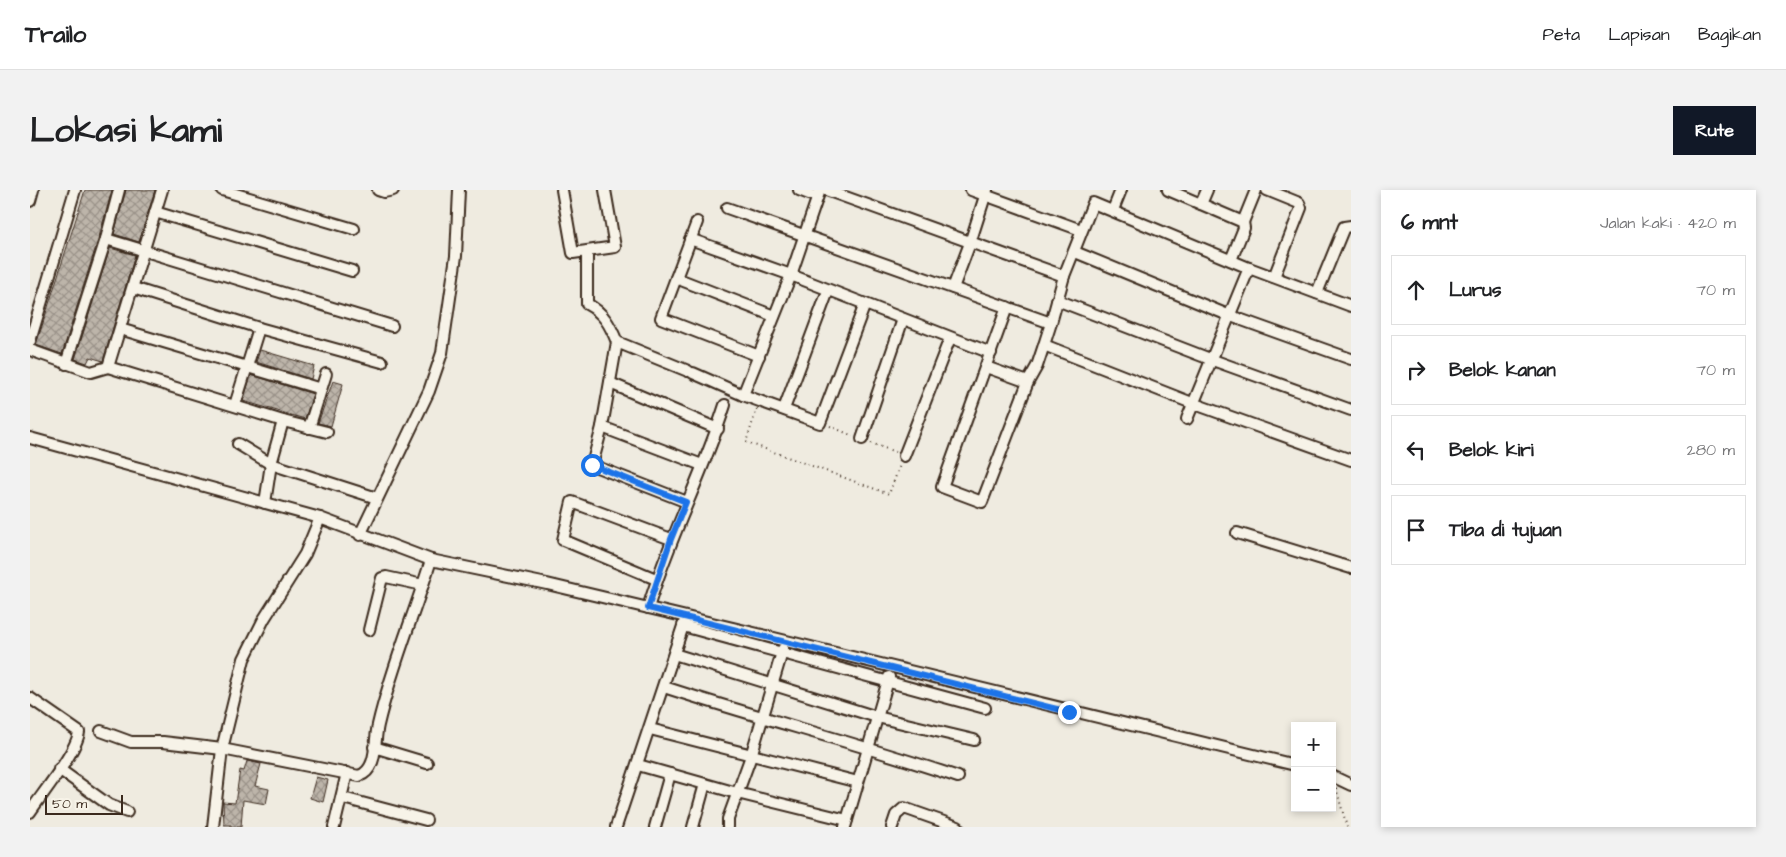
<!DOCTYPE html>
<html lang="id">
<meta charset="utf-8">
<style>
:root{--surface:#fff;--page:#f2f2f2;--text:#202124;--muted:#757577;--line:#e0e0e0;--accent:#111827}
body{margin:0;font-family:"Architects Daughter",sans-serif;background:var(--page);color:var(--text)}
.controls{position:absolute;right:15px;bottom:15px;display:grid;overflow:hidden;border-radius:0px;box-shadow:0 2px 8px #0003}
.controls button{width:45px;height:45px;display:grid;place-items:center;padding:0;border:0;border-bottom:1px solid var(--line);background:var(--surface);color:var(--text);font:25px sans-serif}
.scale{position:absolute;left:15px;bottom:12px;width:78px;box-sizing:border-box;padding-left:5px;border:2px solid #3b2a1e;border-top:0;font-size:14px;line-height:18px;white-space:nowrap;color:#3b2a1e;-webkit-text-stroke:4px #f7f3e8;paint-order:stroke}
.stop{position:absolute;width:15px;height:15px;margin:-11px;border:4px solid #1a73e8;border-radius:50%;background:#fff}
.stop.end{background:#1a73e8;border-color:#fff;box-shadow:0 1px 5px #0008}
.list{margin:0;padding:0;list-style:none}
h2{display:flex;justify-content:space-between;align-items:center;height:65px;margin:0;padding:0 20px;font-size:21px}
h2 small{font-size:16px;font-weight:400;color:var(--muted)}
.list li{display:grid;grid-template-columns:32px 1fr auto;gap:15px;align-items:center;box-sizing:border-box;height:70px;margin:0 10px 10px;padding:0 10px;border:1px solid var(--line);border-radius:0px}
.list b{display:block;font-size:19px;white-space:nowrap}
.list em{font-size:16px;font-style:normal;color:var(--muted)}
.icon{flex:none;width:28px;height:28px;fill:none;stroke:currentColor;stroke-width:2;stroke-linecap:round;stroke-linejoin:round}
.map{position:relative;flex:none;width:1321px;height:637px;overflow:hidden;border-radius:0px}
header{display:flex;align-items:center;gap:30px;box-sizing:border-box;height:70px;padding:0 25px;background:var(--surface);border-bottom:1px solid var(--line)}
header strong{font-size:24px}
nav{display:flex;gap:28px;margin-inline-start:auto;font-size:18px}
.intro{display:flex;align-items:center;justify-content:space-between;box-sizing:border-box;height:120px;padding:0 30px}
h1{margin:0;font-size:35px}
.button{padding:12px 22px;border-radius:0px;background:var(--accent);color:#fff;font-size:18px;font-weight:700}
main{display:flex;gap:30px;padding:0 30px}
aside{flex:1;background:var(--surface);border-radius:0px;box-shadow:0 2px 8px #0003}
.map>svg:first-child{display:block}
</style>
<header>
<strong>Trailo</strong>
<nav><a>Peta</a><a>Lapisan</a><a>Bagikan</a></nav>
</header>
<div class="intro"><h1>Lokasi kami</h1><a class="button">Rute</a></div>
<main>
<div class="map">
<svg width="1321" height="637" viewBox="0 0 1321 637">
<defs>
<pattern id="building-cross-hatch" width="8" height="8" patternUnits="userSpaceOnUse" patternTransform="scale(1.25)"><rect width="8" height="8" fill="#bdb5aa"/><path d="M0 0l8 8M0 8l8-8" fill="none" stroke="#9b938a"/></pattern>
</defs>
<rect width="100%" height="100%" fill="#efebe0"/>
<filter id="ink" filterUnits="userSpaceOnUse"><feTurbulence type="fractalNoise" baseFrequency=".02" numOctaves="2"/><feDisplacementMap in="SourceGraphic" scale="10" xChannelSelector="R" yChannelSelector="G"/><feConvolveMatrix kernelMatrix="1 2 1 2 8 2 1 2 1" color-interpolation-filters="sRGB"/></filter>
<g filter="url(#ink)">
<g fill="url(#building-cross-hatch)" stroke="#3b2a1e">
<path d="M 55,0 L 82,0 L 69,47 L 32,164 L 6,155 Z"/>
<path d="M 96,0 L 125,0 L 109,52 L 84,44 Z"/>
<path d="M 80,58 L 105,65 L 73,171 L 60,167 L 57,173 L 45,169 Z"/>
<path d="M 230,160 L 284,176 L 281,189 L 226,172 Z"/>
<path d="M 221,185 L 283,204 L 275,229 L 213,211 Z"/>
<path d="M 303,191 L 313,194 L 301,236 L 288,233 Z"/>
<path d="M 217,571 L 231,574 L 225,596 L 239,599 L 236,614 L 213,610 L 211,637 L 201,637 L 201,635 L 194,635 L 193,612 L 205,613 L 210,580 L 214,581 Z"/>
<path d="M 286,587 L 298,590 L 293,612 L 280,608 Z"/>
</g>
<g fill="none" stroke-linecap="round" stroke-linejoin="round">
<defs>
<g id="minor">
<path d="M 89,0 L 76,49 L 362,136"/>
<path d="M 132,0 L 78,177 L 253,231 L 297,242"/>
<path d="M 192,0 L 324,39"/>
<path d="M 348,0 L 354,2 L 363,0"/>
<path d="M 532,0 L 543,63 L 585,57 L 575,0"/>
<path d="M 769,0 L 787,7"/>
<path d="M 790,0 L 761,85 L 961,163"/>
<path d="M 796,0 L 1034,86"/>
<path d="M 941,0 L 1051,40"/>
<path d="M 1138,0 L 1213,32 L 1214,38 L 1201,70"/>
<path d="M 1237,0 L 1269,13 L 1271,18 L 1244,87"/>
<path d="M 0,11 L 3,0"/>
<path d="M 1171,14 L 1177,0"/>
<path d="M 697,18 L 1021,133 L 1034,86 L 1063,13 L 1219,78 L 1321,116"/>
<path d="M 1083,20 L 1091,0"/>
<path d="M 125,22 L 322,81"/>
<path d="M 667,32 L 631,128 L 729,166"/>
<path d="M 1213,32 L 1226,0"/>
<path d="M 660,49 L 761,85 L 713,205"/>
<path d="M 1045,62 L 1198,125 L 1321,169"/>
<path d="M 557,63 L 557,114 C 574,123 580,135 587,152"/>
<path d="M 646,88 L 744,126"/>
<path d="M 103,98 L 229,138 L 352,172"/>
<path d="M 923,98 L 940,53 L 957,0"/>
<path d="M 1287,103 L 1314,37 L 1321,36"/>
<path d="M 1027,110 L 1180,169 L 1321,220"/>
<path d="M 977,117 L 912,297 L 952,312 L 998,192 L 1007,176 L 1014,155"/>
<path d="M 1021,133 L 1014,155 L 1162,213 L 1321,270"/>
<path d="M 90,139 L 291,199"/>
<path d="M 0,151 L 45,0"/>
<path d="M 0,160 L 61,182 L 78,177"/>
<path d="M 36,174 L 76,49"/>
<path d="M 956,177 L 998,192"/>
<path d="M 663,183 L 713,205 L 790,233 L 835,114"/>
<path d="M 580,193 L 688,239"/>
<path d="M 205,215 L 229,138"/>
<path d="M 754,219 L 798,101"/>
<path d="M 1157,229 L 1219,78"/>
<path d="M 572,237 L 672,275"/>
<path d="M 279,238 L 296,184"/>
<path d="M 0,248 L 290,328 L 401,370 L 517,394 L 703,438 L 1265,575"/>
<path d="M 832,249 L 873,129"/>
<path d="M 208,254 L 241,274 L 347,308"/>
<path d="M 874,266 L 920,148"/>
<path d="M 657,312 L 562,275 L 572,237 L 587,152 L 658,181"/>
<path d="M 235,313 L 241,274 L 253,231"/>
<path d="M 1207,343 L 1321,378"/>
<path d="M 330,345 L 399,201 L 412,163 L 426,66 L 429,0"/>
<path d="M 626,389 L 533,350 L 542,312 L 641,349"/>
<path d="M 618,418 C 639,348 673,284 695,215"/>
<path d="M 653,436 L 955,518"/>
<path d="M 339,440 L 352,388 L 356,387 L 393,395"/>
<path d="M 644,464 L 847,527 L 944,550"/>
<path d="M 634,497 C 732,529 831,554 928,587"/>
<path d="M 0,508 L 49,542 C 47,561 12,604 0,622"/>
<path d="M 620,539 L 828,592"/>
<path d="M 71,541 L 101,552 L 133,552 L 192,559 L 329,586 C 348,580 344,551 348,535 C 361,479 384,425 401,370"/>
<path d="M 344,557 L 397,573"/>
<path d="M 608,575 L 707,603 L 817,630"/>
<path d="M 29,579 L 79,615 L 97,622"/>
<path d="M 1302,586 L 1321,595"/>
<path d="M 313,608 L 396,630"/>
<path d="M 183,637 L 192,559 L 214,469 L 234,429 L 275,364 L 290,328"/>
<path d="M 304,637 L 317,583"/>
<path d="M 586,637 L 655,430"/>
<path d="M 625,637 L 640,584"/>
<path d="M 663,637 L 675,594"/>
<path d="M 698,637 L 698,629 L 721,566 L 753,459"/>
<path d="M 815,637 L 859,487"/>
<path d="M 862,637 L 866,625 L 874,618 L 928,637"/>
</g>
</defs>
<use href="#minor" stroke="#3b2a1e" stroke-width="14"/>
<g stroke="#3b2a1e" stroke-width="2" stroke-dasharray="1 4" stroke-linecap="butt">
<path d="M 727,219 L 716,252 L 859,304 L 870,275"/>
<path d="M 800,236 L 823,246"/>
<path d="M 841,253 L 865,262"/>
<path d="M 1306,598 L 1317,637"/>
</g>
<use href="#minor" stroke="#f7f3e8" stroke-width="10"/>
</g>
</g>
<g fill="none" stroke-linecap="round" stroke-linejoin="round" filter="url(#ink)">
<path stroke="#1a73e8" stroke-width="6" d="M 562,275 L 656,312 L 641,349 L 618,418 L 1039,522"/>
</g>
</svg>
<div class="controls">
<button>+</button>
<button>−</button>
</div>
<div class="scale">50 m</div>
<div class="stop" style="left:562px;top:275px"></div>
<div class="stop end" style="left:1039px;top:522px"></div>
</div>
<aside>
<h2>6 mnt<small>Jalan kaki · 420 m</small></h2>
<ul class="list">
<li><svg class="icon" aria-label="ahead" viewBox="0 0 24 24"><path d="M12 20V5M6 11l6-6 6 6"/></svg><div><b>Lurus</b></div><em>70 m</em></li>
<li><svg class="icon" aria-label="right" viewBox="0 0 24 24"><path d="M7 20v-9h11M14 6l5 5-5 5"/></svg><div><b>Belok kanan</b></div><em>70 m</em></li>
<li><svg class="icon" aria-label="left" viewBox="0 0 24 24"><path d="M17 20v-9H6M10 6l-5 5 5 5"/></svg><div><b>Belok kiri</b></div><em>280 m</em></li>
<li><svg class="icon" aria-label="arrive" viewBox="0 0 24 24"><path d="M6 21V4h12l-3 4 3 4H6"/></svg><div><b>Tiba di tujuan</b></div></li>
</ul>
</aside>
</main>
